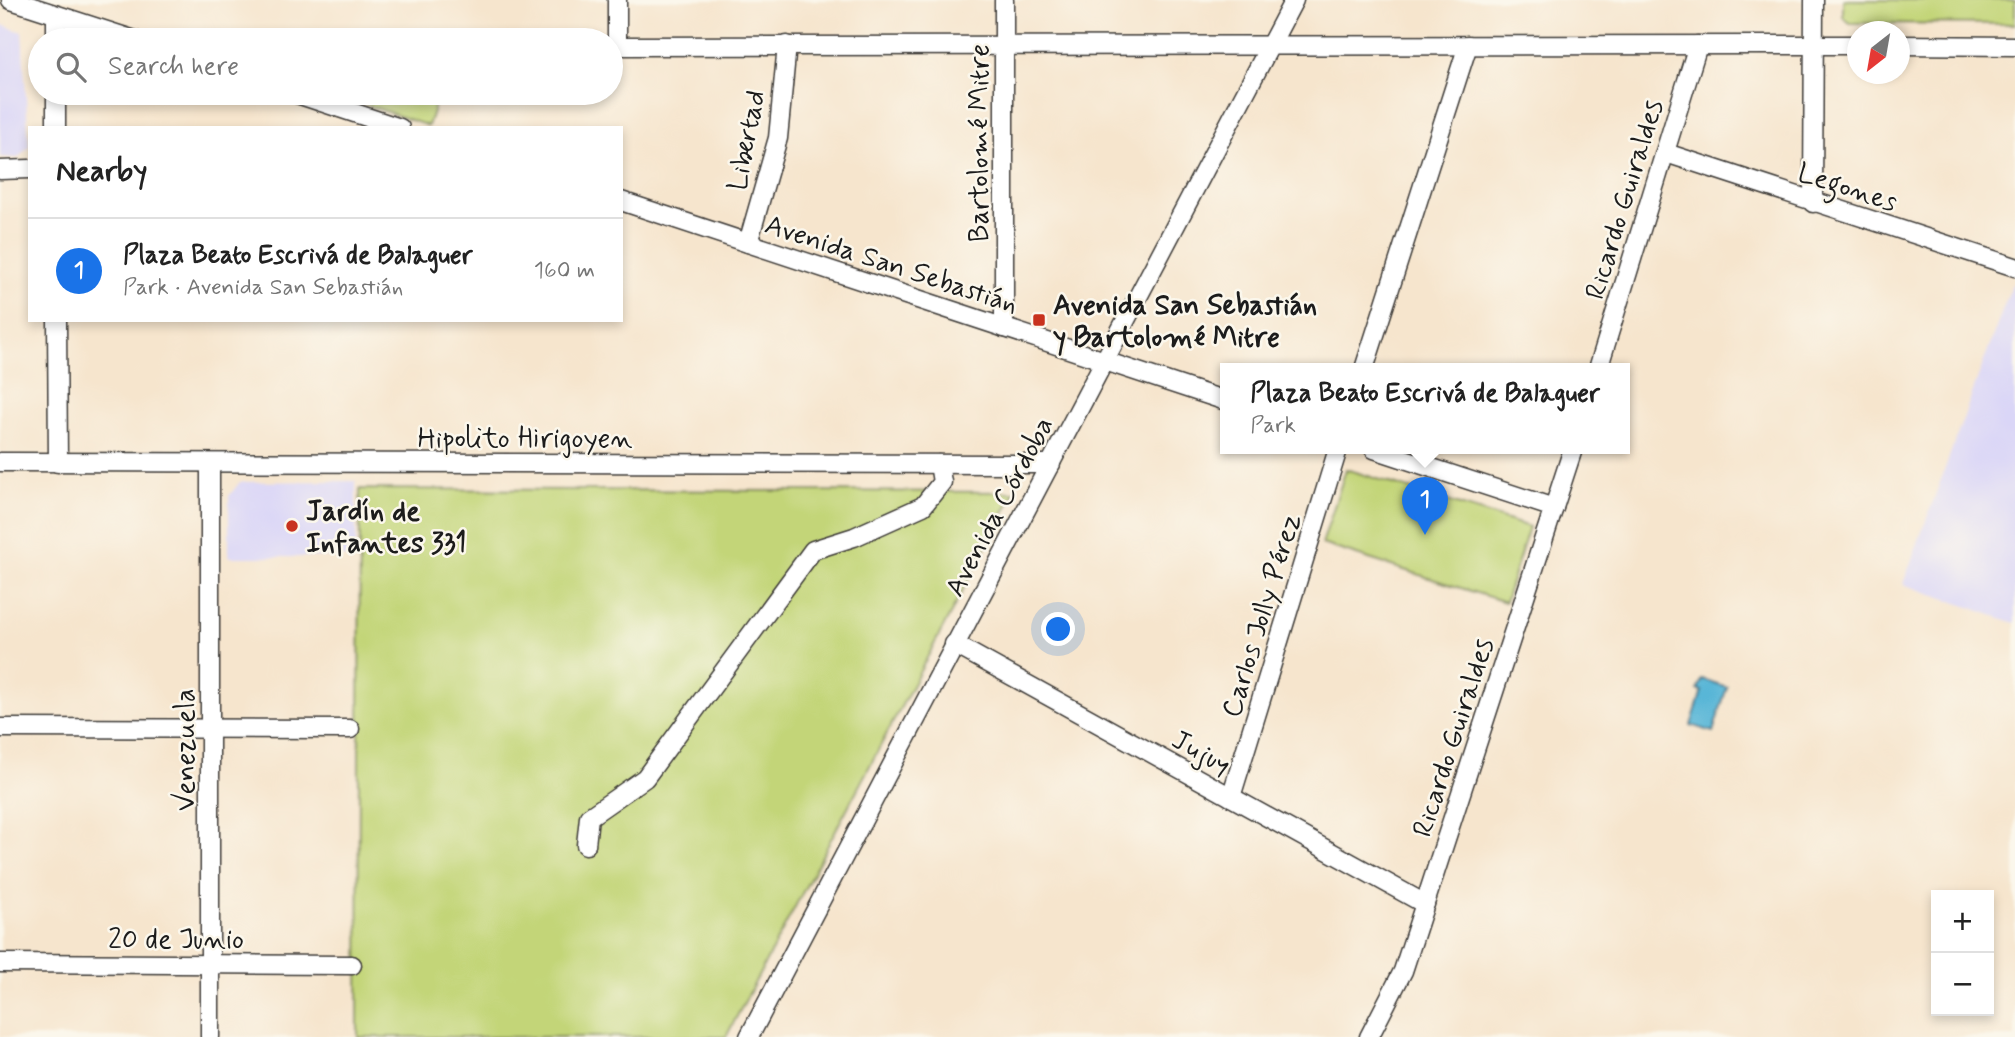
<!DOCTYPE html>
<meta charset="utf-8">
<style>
:root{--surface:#fff;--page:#f2f2f2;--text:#222;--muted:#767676;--line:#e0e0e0;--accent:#1a73e8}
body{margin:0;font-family:Mynerve,sans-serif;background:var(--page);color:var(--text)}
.controls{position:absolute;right:21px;bottom:21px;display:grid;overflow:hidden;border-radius:0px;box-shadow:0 4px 10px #0003}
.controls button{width:63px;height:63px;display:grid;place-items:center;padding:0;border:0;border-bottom:2px solid var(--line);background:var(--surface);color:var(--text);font:35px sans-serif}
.compass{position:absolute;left:1847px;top:21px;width:63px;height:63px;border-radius:50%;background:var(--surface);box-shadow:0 4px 10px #0003;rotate:211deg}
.you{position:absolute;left:1059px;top:630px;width:24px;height:24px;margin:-18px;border:5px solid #fff;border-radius:50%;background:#1a73e8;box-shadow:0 0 0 10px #1a73e833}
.badge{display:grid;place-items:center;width:46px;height:46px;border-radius:50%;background:var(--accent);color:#fff;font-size:23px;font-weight:700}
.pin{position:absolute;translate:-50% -58px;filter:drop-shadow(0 2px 4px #0008)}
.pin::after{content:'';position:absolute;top:37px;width:24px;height:21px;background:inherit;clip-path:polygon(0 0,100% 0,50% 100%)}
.popup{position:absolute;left:1220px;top:363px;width:410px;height:91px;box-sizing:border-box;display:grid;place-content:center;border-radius:0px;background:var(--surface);filter:drop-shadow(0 2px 5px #0005);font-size:23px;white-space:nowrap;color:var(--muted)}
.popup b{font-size:26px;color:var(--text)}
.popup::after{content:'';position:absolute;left:50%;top:100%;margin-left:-14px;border:14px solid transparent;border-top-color:var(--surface)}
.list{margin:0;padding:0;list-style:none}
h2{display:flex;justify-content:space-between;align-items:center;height:91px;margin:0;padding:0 28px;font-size:30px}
h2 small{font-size:23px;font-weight:400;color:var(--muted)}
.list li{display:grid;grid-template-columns:46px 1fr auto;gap:21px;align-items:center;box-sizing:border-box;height:105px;padding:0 28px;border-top:2px solid var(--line)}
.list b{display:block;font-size:26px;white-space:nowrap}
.list p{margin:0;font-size:23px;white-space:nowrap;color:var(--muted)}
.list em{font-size:23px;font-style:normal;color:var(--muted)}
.icon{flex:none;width:38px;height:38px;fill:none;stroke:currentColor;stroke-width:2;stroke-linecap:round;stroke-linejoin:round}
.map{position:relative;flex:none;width:2015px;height:1037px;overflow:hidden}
.search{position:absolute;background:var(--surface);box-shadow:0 4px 10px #0003;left:28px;top:28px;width:595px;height:77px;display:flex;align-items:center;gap:18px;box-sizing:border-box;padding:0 24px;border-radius:38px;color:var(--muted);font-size:26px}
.panel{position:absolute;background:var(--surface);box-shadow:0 4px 10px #0003;left:28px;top:126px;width:595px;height:196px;border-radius:0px}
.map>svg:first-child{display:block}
</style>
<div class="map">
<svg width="2015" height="1037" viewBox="0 0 2015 1037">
<rect width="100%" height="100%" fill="#fbf7ec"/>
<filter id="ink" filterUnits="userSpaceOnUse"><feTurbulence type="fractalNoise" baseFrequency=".0143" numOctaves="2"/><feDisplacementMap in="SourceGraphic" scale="14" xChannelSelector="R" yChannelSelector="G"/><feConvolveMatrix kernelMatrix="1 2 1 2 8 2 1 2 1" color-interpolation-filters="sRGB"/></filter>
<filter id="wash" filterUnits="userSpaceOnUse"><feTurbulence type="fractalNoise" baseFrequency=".00686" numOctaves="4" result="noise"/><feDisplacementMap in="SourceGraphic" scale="28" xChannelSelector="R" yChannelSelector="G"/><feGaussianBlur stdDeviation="1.57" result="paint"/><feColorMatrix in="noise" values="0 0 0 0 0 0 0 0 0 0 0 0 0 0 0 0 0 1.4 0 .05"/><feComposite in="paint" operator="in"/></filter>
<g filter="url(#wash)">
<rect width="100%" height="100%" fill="#f6e5cd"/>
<g fill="#dad6f7">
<path d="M 0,24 L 22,32 L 29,147 L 18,158 L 0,157 Z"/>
<path d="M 2012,284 L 2015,285 L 2015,623 L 1903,584 Z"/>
<path d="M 356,481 L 356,557 L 229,557 L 229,496 L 240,482 Z"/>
</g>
<g fill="#c3d578" stroke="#70784a" stroke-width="2">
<path d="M 1843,0 L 2015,0 L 2015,24 L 1850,23 L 1843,17 Z"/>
<path d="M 333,93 L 439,93 L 428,126 Z"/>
<path d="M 1346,469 L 1529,527 L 1505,602 L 1322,544 Z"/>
<path d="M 360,489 L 1015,492 L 726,1037 L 358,1037 Z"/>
</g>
<path fill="#59b6d7" stroke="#3a697a" stroke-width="2" d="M 1702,679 L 1727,687 L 1713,732 L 1691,725 L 1702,691 L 1698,690 Z"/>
</g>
<g filter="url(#ink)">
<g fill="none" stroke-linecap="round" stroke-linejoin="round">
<defs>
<g id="minor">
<path d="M 11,0 L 135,40"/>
<path d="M 617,0 L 617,46"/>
<path d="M 1004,0 L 1004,328"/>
<path d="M 56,15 L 56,40"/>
<path d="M 1899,45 L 2015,46"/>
<path d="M 611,46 L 1857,45"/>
<path d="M 56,93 L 56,128"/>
<path d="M 294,93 L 400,128"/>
<path d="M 1666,153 L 2015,267"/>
<path d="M 0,170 L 30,169"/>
<path d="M 621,201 L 1226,401"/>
<path d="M 1813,203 L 1814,0"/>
<path d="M 748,243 L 778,138 L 787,45"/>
<path d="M 57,320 L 58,463"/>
<path d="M 1364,369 L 1468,45"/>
<path d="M 1598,369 L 1698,45"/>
<path d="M 1374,449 L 1554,508"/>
<path d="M 0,462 L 1051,464"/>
<path d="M 210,463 L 210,1037"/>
<path d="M 954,644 L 1425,904"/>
<path d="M 0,728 L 350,729"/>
<path d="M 1231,797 L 1338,449"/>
<path d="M 586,845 L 589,817 L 645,778 L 813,550 L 854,537 L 923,506 L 942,482 L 939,464"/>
<path d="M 0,963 L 352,965"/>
<path d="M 749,1037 L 1294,0"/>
<path d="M 1369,1037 L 1403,971 L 1573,449"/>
</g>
</defs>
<use href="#minor" stroke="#3d3a37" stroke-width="21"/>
<use href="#minor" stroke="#fff" stroke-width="18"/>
</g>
</g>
<g fill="#c8321e" stroke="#fbf7ec" stroke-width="2.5">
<rect x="1032" y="313" width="14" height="14" rx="3.5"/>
<circle cx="292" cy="526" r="7"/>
</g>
<g text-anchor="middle" stroke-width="5" stroke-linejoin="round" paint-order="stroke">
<g font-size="28" fill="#1c1c1c" stroke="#fbf7ec">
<text transform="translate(745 140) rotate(-79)" y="10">Libertad</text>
<text transform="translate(978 143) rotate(-90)" y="10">Bartolomé Mitre</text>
<text transform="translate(1848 186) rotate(18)" y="10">Legones</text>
<text transform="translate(1623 199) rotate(-73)" y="10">Ricardo Guiraldes</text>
<text transform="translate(892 263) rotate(18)" y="10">Avenida San Sebastián</text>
<text x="525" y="447">Hipolito Hirigoyen</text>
<text transform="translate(998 506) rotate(-62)" y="10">Avenida Córdoba</text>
<text transform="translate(1260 615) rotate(-73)" y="10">Carlos Jolly Pérez</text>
<text transform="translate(1452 737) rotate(-72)" y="10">Ricardo Guiraldes</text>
<text transform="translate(184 750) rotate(-90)" y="10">Venezuela</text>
<text transform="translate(1202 751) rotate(29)" y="10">Jujuy</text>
<text x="176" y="948">20 de Junio</text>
</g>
<g font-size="28" font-weight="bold" fill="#1c1c1c" stroke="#fbf7ec" text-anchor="start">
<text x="1053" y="314">Avenida San Sebastián<tspan x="1053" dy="32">y Bartolomé Mitre</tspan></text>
<text x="306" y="520">Jardín de<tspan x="306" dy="32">Infantes 331</tspan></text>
</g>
</g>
</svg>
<div class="controls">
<button>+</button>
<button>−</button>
</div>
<svg class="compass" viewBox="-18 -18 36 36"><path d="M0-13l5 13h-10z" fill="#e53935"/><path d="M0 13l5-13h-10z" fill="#767676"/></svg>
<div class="you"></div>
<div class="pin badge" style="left:1425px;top:535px">1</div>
<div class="popup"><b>Plaza Beato Escrivá de Balaguer</b>Park</div>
<div class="search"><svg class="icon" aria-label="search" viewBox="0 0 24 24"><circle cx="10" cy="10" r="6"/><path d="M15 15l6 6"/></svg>Search here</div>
<section class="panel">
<h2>Nearby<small></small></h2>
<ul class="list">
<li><span class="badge">1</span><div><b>Plaza Beato Escrivá de Balaguer</b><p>Park · Avenida San Sebastián</p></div><em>160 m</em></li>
</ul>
</section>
</div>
